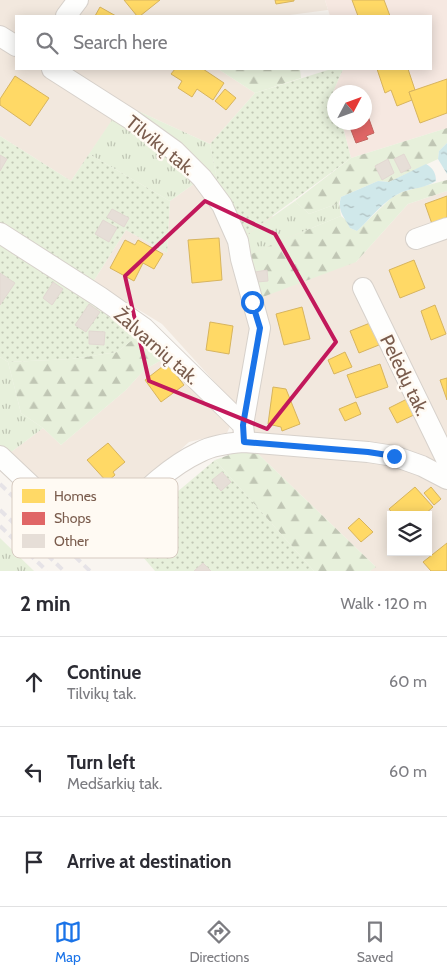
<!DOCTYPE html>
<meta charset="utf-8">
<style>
:root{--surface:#fff;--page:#f2f2f3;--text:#2b2b33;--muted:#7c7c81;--line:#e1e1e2;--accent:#1a73e8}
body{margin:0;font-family:Cabin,sans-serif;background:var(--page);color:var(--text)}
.controls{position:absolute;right:15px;bottom:15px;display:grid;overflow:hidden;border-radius:0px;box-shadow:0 2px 12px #0003}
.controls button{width:45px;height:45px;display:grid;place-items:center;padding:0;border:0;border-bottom:1px solid var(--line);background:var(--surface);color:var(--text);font:25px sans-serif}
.compass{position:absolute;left:327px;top:85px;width:45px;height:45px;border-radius:50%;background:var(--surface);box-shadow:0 2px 12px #0003;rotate:49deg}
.stop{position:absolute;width:15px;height:15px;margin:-11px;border:4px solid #1a73e8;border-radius:50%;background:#fff}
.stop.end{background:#1a73e8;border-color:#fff;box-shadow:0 1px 5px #0008}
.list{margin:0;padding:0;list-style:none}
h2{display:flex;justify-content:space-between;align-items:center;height:65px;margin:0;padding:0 20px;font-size:21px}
h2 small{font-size:16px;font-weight:400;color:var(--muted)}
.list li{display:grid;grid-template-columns:32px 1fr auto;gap:15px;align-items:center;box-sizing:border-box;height:90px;padding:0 20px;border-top:1px solid var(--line)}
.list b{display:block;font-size:19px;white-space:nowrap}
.list p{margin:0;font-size:16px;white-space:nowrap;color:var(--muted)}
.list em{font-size:16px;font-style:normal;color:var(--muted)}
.icon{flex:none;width:28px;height:28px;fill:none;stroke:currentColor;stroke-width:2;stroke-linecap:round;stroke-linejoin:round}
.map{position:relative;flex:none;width:447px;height:571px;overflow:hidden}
.search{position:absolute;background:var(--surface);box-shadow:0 2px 12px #0003;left:15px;right:15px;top:15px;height:55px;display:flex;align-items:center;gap:12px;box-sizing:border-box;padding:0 18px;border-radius:0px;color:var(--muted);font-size:19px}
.sheet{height:335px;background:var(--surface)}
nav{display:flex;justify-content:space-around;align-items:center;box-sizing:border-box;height:70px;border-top:1px solid var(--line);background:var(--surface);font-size:14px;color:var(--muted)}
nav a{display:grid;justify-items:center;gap:2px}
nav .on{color:var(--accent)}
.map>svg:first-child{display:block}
</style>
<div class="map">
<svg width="447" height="571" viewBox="0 0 447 571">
<defs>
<pattern id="grass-tufts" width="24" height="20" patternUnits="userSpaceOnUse" patternTransform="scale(1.25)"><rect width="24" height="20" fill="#e7f0db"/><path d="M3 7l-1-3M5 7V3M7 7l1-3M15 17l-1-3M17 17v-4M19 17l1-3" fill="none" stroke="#c0c6b4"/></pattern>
<pattern id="forest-firs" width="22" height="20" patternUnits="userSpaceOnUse" patternTransform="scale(1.25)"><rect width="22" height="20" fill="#e7f0db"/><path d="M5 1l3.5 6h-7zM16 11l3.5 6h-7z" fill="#c0c6b4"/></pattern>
<pattern id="park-dots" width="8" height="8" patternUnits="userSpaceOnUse" patternTransform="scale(1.25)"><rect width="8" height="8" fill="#e7f0db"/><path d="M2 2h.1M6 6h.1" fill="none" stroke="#c0c6b4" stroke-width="1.8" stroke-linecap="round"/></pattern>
<pattern id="water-ripples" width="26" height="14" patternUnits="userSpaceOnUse" patternTransform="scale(1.25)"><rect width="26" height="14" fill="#d0e8ea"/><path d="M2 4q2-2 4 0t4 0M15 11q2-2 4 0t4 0" fill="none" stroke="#aebfc0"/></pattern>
</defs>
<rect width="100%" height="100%" fill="#f9f5f0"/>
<g fill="#f2e8de" fill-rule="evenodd">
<path d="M 0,0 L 325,0 L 328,10 L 282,16 L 16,16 L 16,69 L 218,69 L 255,93 L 210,144 L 138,111 L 132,120 L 118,112 L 71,181 L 0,136 Z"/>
<path d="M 202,178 L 356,262 L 408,204 L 447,191 L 447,571 L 370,571 L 375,566 L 251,447 L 251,422 L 162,324 L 93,282 L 126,230 L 167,253 L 170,201 ZM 391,515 L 428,515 L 428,552 L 391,552 Z"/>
<path d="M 167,357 L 230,426 L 227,433 L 189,442 L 97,526 L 89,528 L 10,453 L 43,428 L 61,445 L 126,390 L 144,370 Z"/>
</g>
<path fill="#f6e8e1" d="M 325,0 L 447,0 L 447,128 L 351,158 L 342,123 L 364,122 L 364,92 L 334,92 L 334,96 L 333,92 L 343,69 L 431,69 L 431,16 L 330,16 Z"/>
<g fill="url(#grass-tufts)">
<path d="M 118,111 L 132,120 L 138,111 L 210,144 L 222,205 L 202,178 L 170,201 L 89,154 Z"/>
<path d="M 295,201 L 309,214 L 339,203 L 341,216 L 280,241 L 241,259 L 238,241 Z"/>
<path d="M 0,357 L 8,362 L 21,413 L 43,428 L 10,453 L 0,445 Z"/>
<path d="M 0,538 L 34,571 L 0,571 Z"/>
</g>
<g fill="url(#forest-firs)">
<path d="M 218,69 L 300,69 L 301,78 L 255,93 Z"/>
<path d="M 447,128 L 447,143 L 439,151 L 438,159 L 389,182 L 378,181 L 341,197 L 339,203 L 309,214 L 295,201 L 351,158 Z"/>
<path d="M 447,180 L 447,191 L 408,204 L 356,262 L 252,301 L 241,259 L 280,241 L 341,216 L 346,220 L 350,228 L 357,231 L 391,198 L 402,192 Z"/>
<path d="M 141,333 L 167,357 L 144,370 L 126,390 L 61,445 L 43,428 L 21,413 L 8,362 L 72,359 L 117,352 Z"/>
<path d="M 251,447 L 376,567 L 370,571 L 314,571 L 215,460 Z"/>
</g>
<g fill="url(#park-dots)">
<path d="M 331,69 L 343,69 L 333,92 L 334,122 L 342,123 L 351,158 L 238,241 L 222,205 L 210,144 L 255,93 Z"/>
<path d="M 0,136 L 71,181 L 89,154 L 170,201 L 167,253 L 126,230 L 93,282 L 0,224 Z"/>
<path d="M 0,235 L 141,333 L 117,352 L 72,359 L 8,362 L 0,357 Z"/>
<path d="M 215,460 L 314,571 L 155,571 L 125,536 Z"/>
</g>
<g fill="url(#water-ripples)">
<path d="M 447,143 L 447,174 L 438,159 L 439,151 Z"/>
<path d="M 426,164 C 433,168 436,173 436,181 C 426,188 413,188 402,192 C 385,199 371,218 357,231 L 350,228 C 344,216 337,211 341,197 L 378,181 L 389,182 Z"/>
</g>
<g fill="#ffd966" stroke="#d7b45e">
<path d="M 124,0 L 160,0 L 140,16 L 137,16 Z"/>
<path d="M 275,0 L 294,0 L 294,1 L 276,4 Z"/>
<path d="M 352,0 L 384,0 L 390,16 L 358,16 Z"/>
<path d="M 100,7 L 116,16 L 95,16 Z"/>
<path d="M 175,69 L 203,69 L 224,83 L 213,100 L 197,89 L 192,97 L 178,88 L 182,81 L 171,74 Z"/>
<path d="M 377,69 L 408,69 L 415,90 L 409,92 L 412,100 L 397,106 L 391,90 L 385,93 Z"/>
<path d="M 15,76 L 49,98 L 30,126 L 0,105 L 0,99 Z"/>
<path d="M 447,79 L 447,113 L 420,123 L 409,92 Z"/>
<path d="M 225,89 L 236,98 L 226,110 L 215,101 Z"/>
<path d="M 447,196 L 447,219 L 432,224 L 425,204 Z"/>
<path d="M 219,238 L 222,280 L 192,283 L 188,240 Z"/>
<path d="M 125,240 L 135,245 L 138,240 L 163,254 L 154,269 L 143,263 L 134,281 L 110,268 Z"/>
<path d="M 414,260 L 425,288 L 400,298 L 389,270 Z"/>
<path d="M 435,305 L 446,334 L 431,340 L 421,311 Z"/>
<path d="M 302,307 L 310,339 L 284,345 L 276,314 Z"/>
<path d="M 210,322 L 233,326 L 229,354 L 206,350 Z"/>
<path d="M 370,323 L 379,345 L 359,353 L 350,331 Z"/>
<path d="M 345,352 L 352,367 L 334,374 L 328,360 Z"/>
<path d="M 167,363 L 184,385 L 161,402 L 145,380 Z"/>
<path d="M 380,364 L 388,387 L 356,398 L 347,375 Z"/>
<path d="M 447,378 L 447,400 L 440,380 Z"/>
<path d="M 273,387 L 286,389 L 300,424 L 282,431 L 281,427 L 268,424 Z"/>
<path d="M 411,397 L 418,413 L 397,423 L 389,408 Z"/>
<path d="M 356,402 L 361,414 L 345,421 L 339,409 Z"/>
<path d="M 108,443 L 125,462 L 113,472 L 115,475 L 107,482 L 87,460 Z"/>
<path d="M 415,487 L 433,507 L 424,515 L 394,515 L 389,509 Z"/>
<path d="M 431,487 L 441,499 L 434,505 L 424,493 Z"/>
<path d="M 359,518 L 373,532 L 361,542 L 348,528 Z"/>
<path d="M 447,543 L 447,571 L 431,571 L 423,562 Z"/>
</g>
<path fill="#e06666" stroke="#c1635e" d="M 364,105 L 374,133 L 366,136 L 368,139 L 356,143 L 348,122 L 364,122 Z"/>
<g fill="#e6ded7" stroke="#e2d8d2">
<path d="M 404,154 L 411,168 L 401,173 L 394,159 Z"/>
<path d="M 0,155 L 7,159 L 0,171 Z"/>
<path d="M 388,159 L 394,173 L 382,180 L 375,166 Z"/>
<path d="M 112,209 L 129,218 L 124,227 L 107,217 Z"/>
<path d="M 103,220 L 117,228 L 109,242 L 95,234 Z"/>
<path d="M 267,270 L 268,281 L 257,282 L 255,272 Z"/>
<path d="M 0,273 L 15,283 L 0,305 Z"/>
<path d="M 53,282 L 63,289 L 52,305 L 43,298 Z"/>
<path d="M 89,304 L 100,312 L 86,332 L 75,325 Z"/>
<path d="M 89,331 L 105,332 L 104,345 L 89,344 Z"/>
<path d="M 222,472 L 231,482 L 221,491 L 212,480 Z"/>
<path d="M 203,563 L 211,571 L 194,571 Z"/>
</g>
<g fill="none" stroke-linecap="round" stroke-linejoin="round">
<defs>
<g id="minor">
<path d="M 66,16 L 78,0"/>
<path d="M 0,36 L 16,46"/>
<path d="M 52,69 L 132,120 L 175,151 L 202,178 L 222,205 L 238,241 L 241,259 L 260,328 L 243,425"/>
<path d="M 0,233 L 100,297 L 144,328 L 243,425 L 244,434"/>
<path d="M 416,239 L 447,228"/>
<path d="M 363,288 L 447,461"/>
<path d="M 0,456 L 92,543 C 127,512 157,472 200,452 C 213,445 230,443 244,442 L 368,452 L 394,456 L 422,466 L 447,479"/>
</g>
</defs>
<use href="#minor" stroke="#d7d1cb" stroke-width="22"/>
<use href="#minor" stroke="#fefefd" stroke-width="20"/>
<g stroke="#e6e3e7" stroke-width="4" stroke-dasharray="8 5" stroke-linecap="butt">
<path d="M 0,484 L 90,571"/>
<path d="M 0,510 L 64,571"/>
<path d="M 0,526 L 47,571"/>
</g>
</g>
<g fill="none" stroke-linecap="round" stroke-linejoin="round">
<path stroke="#1a73e8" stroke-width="6" d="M 252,302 L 260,328 L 243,425 L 244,442 L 368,452 L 394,456"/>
</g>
<path fill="none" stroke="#c2185b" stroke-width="4" stroke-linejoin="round" d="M 205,201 L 275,234 L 336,342 L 267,429 L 149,381 L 125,276 Z"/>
<g text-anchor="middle" stroke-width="5" stroke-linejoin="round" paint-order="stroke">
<g font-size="19" fill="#7a5c4d" stroke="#fffaf3">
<text transform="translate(161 145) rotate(39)" y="7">Tilvikų tak.</text>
<text transform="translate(157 346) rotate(41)" y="7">Žalvarnių tak.</text>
<text transform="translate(405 375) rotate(64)" y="7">Pelėdų tak.</text>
</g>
</g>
<rect x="12" y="478" width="166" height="80" rx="8" fill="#fffaf3" stroke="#d7cbc1" stroke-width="1"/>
<rect x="22" y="489" width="23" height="14" fill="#ffd966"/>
<rect x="22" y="512" width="23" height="13" fill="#e06666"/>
<rect x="22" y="534" width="23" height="14" fill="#e6ded7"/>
<g font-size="14" fill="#7a5c4d">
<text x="54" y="501">Homes</text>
<text x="54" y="523">Shops</text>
<text x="54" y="546">Other</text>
</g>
</svg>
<div class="controls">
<button><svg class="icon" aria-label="layers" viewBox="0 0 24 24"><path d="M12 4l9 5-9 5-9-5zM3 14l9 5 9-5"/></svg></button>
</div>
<svg class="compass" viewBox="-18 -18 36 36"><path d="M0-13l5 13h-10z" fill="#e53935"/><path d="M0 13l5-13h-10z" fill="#7c7c81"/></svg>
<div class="stop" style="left:252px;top:302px"></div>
<div class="stop end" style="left:394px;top:456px"></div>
<div class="search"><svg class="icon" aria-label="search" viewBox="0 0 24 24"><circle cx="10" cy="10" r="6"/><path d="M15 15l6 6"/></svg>Search here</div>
</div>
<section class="sheet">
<h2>2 min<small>Walk · 120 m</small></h2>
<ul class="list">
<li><svg class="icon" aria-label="ahead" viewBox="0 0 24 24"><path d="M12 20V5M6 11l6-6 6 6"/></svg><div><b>Continue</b><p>Tilvikų tak.</p></div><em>60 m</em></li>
<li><svg class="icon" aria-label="left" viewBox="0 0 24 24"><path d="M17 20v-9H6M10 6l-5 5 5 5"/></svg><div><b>Turn left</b><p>Medšarkių tak.</p></div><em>60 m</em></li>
<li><svg class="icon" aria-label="arrive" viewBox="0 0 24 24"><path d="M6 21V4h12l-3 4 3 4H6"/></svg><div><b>Arrive at destination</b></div></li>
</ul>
</section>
<nav>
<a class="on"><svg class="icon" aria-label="map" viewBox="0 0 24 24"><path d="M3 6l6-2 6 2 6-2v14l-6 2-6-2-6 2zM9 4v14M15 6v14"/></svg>Map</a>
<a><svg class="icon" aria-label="directions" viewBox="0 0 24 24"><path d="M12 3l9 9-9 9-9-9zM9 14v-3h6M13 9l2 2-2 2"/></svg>Directions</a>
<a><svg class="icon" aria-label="saved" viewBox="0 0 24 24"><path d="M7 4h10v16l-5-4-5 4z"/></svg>Saved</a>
</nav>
